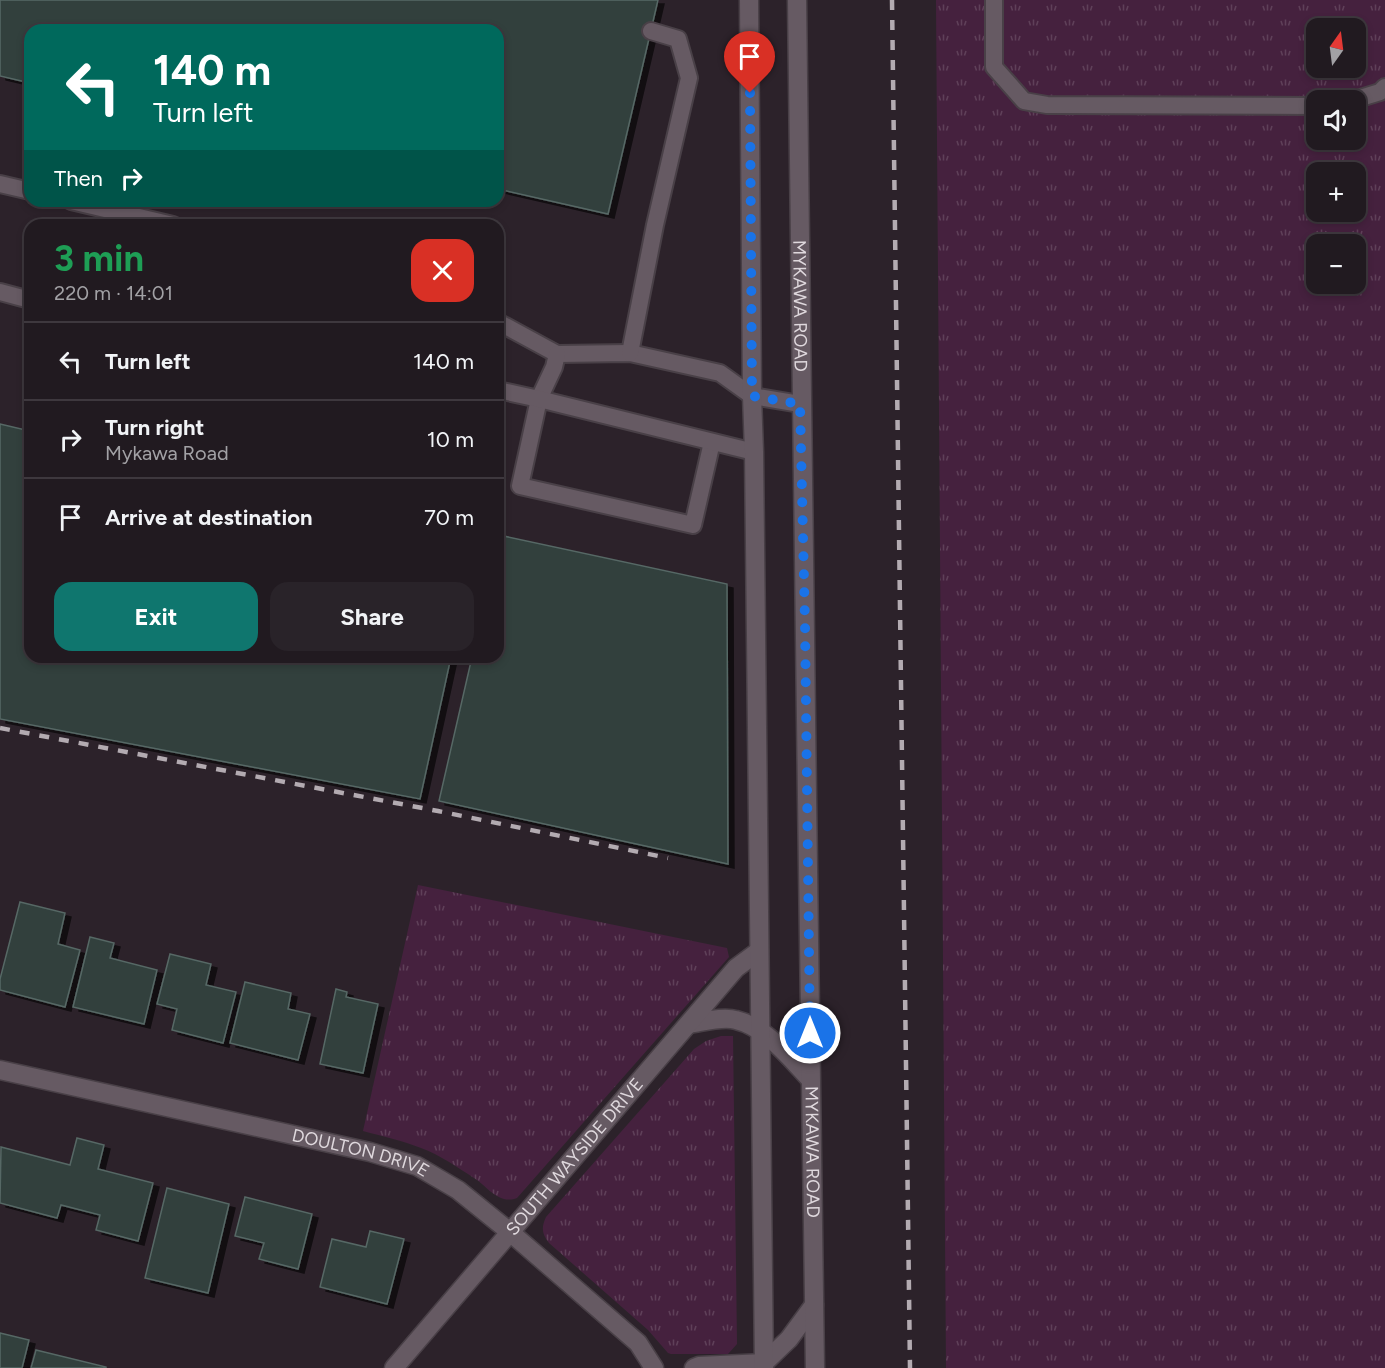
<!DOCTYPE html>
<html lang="en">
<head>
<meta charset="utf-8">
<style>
  :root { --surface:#211a20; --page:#292329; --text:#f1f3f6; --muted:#a2a1a5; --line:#3e383e; --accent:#0f766e }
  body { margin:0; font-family:Figtree,sans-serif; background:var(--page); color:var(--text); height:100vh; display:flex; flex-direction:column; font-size:22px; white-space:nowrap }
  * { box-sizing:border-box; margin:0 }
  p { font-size:20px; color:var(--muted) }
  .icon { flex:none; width:33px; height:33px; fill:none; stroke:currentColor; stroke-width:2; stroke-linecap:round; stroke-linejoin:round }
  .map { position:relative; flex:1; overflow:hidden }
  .sheet { position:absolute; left:24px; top:219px; width:480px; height:444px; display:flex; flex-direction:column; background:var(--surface); border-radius:18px; box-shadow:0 3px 9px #0003,0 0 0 2px var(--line) }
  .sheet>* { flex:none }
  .top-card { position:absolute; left:24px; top:24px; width:480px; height:183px; border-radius:18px; box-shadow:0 3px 9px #0003,0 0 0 2px var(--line); background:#00695c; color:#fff; overflow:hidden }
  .needle { width:39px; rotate:14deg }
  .fabs { position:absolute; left:1306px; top:18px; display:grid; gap:12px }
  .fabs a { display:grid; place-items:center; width:60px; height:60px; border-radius:12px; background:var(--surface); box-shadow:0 3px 9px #0003,0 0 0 2px var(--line); font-size:30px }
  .pin { position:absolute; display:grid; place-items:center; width:51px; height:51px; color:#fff; margin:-62px -26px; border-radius:50% 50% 50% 0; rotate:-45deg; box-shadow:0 0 6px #0007 }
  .pin .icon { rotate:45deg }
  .me { position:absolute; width:66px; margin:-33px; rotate:0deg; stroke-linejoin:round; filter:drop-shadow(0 0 4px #0008) }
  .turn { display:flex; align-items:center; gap:21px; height:126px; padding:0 30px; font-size:27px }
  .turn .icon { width:78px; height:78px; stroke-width:2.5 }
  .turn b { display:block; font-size:42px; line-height:51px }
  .then { display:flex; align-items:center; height:57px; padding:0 30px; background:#0003; gap:12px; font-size:22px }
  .round { display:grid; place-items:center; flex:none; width:63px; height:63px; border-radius:18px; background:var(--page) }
  .summary { display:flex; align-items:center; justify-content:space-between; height:102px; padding:0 30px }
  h1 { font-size:36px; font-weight:700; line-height:45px; color:#1e9e55 }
  .cta { display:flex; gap:12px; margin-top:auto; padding:12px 30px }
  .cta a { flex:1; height:69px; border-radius:18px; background:var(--accent); color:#fff; font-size:24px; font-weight:700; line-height:69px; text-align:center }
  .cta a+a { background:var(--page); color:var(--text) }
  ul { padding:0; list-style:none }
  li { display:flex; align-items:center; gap:18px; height:78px; padding:0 30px; border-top:2px solid var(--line) }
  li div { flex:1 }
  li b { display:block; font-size:22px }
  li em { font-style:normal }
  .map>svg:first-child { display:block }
  .grass { fill:url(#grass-tufts); fill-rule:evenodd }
  .building { fill:#30403e; stroke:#576865; stroke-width:1.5; filter:url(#shadow) }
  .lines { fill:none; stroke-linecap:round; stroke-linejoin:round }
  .service-casing { stroke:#494047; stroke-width:20 }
  .minor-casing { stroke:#494047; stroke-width:21 }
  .tertiary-casing { stroke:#494047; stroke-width:21 }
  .secondary-casing { stroke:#494047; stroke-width:21 }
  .service { stroke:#665a63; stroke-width:16 }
  .minor { stroke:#665a63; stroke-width:18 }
  .tertiary { stroke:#665a63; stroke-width:18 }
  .secondary { stroke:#665a63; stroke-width:18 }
  .rail { stroke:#b3abb1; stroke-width:4.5; stroke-dasharray:10 10; stroke-linecap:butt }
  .route { stroke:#1a73e8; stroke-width:10; stroke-dasharray:0 18 }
  .labels { text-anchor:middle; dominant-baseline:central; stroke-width:6; stroke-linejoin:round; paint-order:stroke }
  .street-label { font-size:18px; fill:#dfd8dd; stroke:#110d10 }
</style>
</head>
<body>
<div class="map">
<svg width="1385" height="1368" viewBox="0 0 1385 1368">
  <defs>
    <pattern id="grass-tufts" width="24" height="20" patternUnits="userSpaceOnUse" patternTransform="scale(1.5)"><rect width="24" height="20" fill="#45213e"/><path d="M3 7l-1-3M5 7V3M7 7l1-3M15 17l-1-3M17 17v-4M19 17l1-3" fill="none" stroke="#5f4059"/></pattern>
    <filter id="shadow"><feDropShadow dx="6" dy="4" stdDeviation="0" flood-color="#0009"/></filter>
  </defs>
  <rect width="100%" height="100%" fill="#2c222a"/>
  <g class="grass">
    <path d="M936,0H1385V1368H946ZM1317,28H1356V68H1317ZM1317,100H1356V140H1317ZM1317,172H1356V212H1317ZM1317,244H1356V284H1317Z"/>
    <path d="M418,885L727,948L729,957L517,1198C499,1205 488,1187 474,1178C457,1167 440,1155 421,1148C403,1141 382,1136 363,1131Z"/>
    <path d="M721,1036H733L737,1344L728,1354H671L668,1353L648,1330L549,1243C542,1234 541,1228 546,1217L694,1049L706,1041Z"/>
  </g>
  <g class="building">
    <polygon points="0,0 658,0 608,214 498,189 498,30 30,30 30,83 0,76"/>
    <polygon points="0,424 30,431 30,657 451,657 420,799 0,719"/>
    <polygon points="499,535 727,584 728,864 439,801 472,657 498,657"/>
    <polygon points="20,902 65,913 58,944 80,950 65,1007 0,990 0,979"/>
    <polygon points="90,937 114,943 110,958 157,970 144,1024 73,1007"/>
    <polygon points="170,954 211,964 206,985 236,992 223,1043 172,1030 177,1009 157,1004"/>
    <polygon points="245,982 291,993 288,1009 310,1014 298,1060 230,1043"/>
    <polygon points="336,989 347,992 346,997 378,1004 363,1073 320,1064"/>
    <polygon points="77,1138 104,1145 98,1169 153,1183 138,1241 96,1230 100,1215 61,1205 57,1218 0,1203 1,1147 70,1165"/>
    <polygon points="167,1188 229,1204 208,1293 145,1278"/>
    <polygon points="245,1197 312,1214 298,1269 259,1259 264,1243 235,1236"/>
    <polygon points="370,1231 404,1239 387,1304 320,1287 332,1239 366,1247"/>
    <polygon points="0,1333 29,1340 22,1368 0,1368"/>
    <polygon points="36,1350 106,1367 106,1368 31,1368"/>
  </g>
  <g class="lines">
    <defs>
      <g id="service">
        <polyline points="994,0 994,67 1024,101 1047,105 1317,106"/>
        <polyline points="1354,100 1380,92 1385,87"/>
        <polyline points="0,184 30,191"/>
        <polyline points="71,201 173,225"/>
        <polyline points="0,292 30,300"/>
        <polyline points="498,322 557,354 630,353 720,373 752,396 800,404"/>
        <polyline points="630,353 655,225 689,78 678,39 651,31"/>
        <polyline points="557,354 554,367 539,399 520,486 693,525 712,442"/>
        <polyline points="498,390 539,399 754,452"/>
      </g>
      <g id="minor">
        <path id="s1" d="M0,1070L370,1152L417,1166L458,1190L510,1232L638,1343L654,1368"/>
      </g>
      <g id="tertiary">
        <path d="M689,1024C703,1022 723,1016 736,1020C766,1027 790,1058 810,1079"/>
        <path id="s2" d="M394,1368L736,968L759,951"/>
        <polyline points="694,1368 699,1366 764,1363 789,1339 814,1305"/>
      </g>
      <g id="secondary">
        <polyline points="749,0 752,396 754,452 764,1368"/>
        <path id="s3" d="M797,0C800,456 810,912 815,1368"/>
      </g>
    </defs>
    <use href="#service" class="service-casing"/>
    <use href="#minor" class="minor-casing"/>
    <use href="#tertiary" class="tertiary-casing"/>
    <use href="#secondary" class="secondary-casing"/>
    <use href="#service" class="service"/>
    <use href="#minor" class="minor"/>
    <use href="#tertiary" class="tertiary"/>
    <use href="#secondary" class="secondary"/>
    <g class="rail">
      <polyline points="892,0 910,1368"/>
      <polyline points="0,728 438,811 668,858"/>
    </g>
  </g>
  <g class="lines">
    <polyline class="route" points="750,93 752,396 800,404 805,624 810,1033"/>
  </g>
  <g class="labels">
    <g class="street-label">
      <text stroke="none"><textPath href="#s3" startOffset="306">MYKAWA ROAD</textPath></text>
      <text stroke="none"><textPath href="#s3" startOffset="1152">MYKAWA ROAD</textPath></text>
      <text stroke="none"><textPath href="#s1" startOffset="370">DOULTON DRIVE</textPath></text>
      <text stroke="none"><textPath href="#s2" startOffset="278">SOUTH WAYSIDE DRIVE</textPath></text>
    </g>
  </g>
</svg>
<div class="fabs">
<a><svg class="needle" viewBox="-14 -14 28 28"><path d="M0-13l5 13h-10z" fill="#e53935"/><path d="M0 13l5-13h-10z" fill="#a2a1a5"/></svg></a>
<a><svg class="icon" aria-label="sound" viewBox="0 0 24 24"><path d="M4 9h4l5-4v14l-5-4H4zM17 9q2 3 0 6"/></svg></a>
<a>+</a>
<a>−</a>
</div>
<div class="pin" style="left:750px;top:93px;background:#d93025"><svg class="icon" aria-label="arrive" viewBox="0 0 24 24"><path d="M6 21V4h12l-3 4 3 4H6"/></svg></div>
<svg class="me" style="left:810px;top:1033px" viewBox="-20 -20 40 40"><circle r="17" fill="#1a73e8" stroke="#fff" stroke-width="3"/><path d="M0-11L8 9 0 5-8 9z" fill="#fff"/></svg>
<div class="top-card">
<div class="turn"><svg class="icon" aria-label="left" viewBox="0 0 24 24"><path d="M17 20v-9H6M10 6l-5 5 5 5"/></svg><div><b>140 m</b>Turn left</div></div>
<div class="then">Then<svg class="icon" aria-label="right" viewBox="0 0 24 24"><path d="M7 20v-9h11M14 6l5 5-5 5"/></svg></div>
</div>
<section class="sheet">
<div class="summary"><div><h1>3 min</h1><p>220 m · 14:01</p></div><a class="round" style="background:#d93025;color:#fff"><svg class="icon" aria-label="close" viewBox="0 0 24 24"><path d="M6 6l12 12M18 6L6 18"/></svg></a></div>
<ul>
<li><svg class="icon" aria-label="left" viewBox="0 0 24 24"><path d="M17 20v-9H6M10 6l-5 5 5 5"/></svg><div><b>Turn left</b></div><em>140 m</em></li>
<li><svg class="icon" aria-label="right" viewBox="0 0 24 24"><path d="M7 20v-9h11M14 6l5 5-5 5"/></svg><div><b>Turn right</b><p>Mykawa Road</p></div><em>10 m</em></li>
<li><svg class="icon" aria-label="arrive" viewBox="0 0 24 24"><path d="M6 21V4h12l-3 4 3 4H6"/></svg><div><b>Arrive at destination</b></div><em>70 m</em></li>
</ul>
<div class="cta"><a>Exit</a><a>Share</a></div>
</section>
</div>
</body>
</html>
